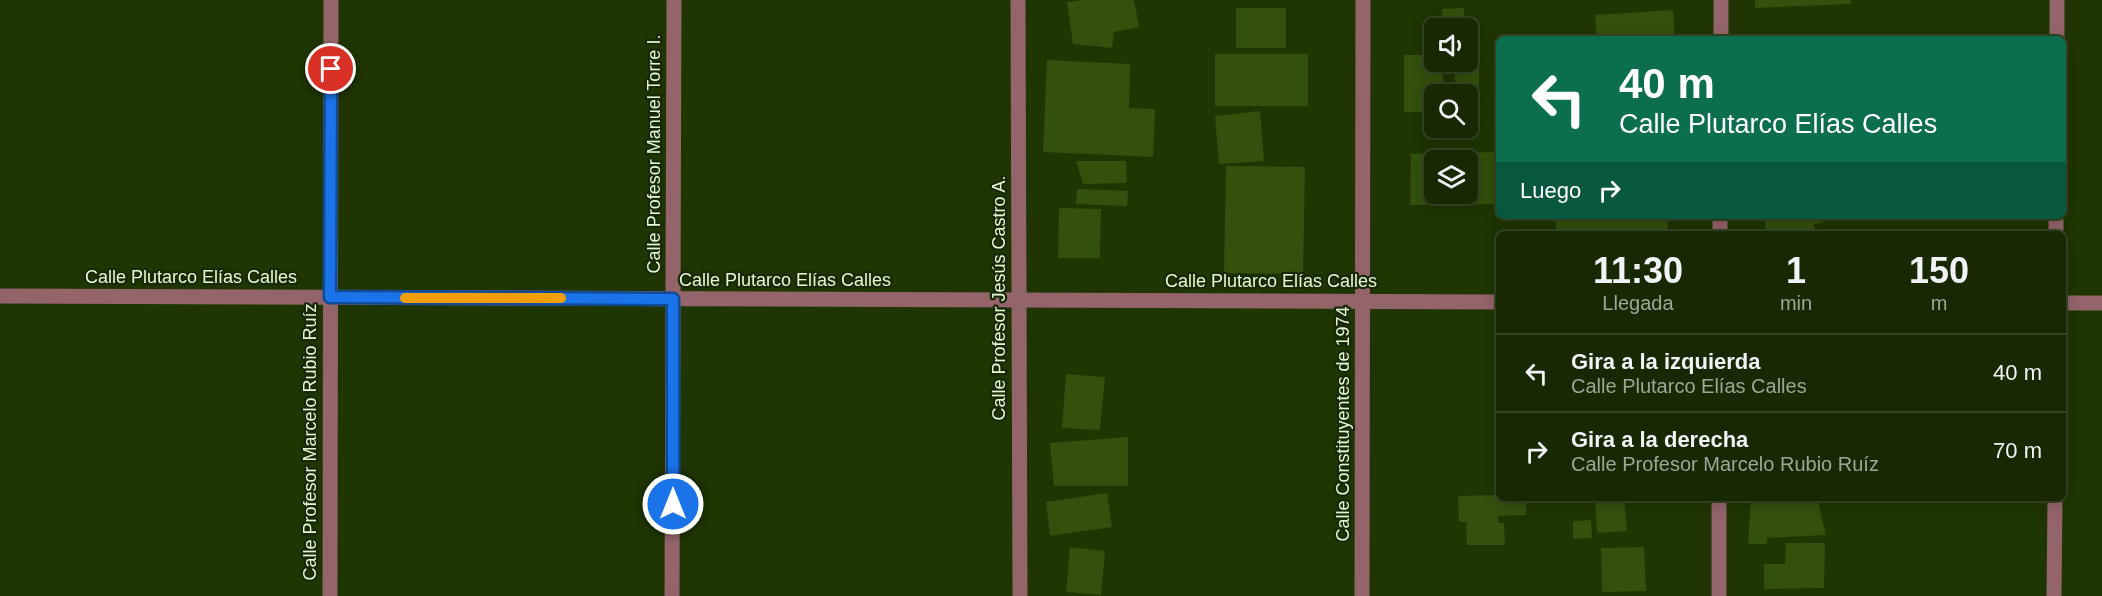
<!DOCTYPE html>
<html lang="es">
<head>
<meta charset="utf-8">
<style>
  :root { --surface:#172802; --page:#20300c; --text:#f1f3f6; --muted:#9ea699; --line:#364424 }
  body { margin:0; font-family:Arial,sans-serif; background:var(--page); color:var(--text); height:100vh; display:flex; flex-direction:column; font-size:22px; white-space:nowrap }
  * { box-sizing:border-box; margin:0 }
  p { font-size:20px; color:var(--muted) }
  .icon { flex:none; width:33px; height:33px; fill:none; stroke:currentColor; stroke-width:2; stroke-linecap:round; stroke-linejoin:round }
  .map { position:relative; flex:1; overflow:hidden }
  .panel { position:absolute; left:1496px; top:231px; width:570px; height:270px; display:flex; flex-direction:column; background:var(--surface); border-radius:9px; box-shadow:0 3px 15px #0003,0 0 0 2px var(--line) }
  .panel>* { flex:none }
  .guide { position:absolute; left:1496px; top:36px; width:570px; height:183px; border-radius:9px; box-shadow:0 3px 15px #0003,0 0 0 2px var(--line); background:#0b6e4f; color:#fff; overflow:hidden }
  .fabs { position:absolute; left:1424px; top:18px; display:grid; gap:12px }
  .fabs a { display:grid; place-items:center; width:54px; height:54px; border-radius:9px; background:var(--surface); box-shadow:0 3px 15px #0003,0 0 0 2px var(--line); font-size:30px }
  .pin { position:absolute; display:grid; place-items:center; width:51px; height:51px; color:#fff; margin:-26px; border:3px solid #fff; border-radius:50%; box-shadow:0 2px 6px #0007 }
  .me { position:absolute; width:66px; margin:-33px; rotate:0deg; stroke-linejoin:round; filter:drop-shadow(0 0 4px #0008) }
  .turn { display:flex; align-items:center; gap:21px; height:126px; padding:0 24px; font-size:27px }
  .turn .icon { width:78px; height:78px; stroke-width:2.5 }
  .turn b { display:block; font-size:42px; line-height:51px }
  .then { display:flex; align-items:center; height:57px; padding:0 24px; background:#0003; gap:12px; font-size:22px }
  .eta { display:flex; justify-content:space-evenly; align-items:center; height:102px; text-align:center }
  .eta b { font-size:36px; font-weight:700; line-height:42px }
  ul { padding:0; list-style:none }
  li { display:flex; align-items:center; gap:18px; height:78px; padding:0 24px; border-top:2px solid var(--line) }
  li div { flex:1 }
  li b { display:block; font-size:22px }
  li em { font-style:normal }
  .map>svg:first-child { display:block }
  .building { fill:#33500d; fill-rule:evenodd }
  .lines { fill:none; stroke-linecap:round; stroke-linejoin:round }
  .minor { stroke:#93646a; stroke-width:15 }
  .tertiary { stroke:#93646a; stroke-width:15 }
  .route-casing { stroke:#114b97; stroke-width:15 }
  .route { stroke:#1a73e8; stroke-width:10 }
  .slow { stroke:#f59e0b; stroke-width:10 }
  .labels { text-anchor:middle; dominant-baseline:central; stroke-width:4.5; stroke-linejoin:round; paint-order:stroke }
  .street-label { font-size:18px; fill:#e5f8d6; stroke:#192907 }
</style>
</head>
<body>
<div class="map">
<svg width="2102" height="596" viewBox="0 0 2102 596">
  <rect width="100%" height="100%" fill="#1f3502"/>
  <g class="building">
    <polygon points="1082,0 1134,0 1139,27 1114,32 1112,48 1073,44 1067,2"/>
    <polygon points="1755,0 1851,0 1851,4 1755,8"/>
    <rect x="1236" y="8" width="50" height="40"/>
    <polygon points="1464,8 1465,27 1443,28 1442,9"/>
    <polygon points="1673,10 1675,39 1597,39 1595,15"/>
    <rect x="1215" y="54" width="93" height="52"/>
    <polygon points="1404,55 1434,55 1434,62 1443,62 1443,84 1455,83 1455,62 1479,62 1479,104 1467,104 1467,94 1434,94 1434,112 1404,112"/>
    <polygon points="1047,60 1130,64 1129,108 1155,109 1153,157 1043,152"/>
    <polygon points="1260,111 1264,161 1219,164 1215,116"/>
    <path d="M1498,152V204L1410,205L1411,154ZM1434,160H1467V194H1434Z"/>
    <polygon points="1076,161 1126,161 1127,183 1083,184"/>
    <polygon points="1226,166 1305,167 1303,274 1224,273"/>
    <polygon points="1077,189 1128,191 1127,206 1076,204"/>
    <polygon points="1059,208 1101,209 1100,258 1058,258"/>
    <polygon points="1604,216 1667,216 1668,234 1556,234 1555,217"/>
    <polygon points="1823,219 1823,223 1814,224 1814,234 1765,234 1765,221"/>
    <polygon points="1066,374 1105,377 1100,430 1062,428"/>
    <polygon points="1128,437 1128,486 1054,486 1050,443"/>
    <polygon points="1107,493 1112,527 1050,536 1046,502"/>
    <polygon points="1498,495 1498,498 1526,498 1526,515 1498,516 1498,523 1504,523 1505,545 1467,545 1466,522 1459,522 1458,496"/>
    <polygon points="1595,498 1624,498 1627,531 1597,533"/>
    <polygon points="1751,498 1817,498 1826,535 1767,538 1767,544 1748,544"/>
    <polygon points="1591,520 1592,538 1573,539 1573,521"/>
    <polygon points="1786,543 1825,543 1824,588 1764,589 1764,564 1785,564"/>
    <polygon points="1070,547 1105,551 1101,595 1066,592"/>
    <polygon points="1644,547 1646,591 1602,592 1601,548"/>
  </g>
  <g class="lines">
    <g class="minor">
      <polyline points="1018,0 1020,596"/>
      <polyline points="1721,39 1721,0"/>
      <polyline points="2057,39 2057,0"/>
      <polyline points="1720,234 1720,216"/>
      <polyline points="2056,234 2056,216"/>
      <polyline points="0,296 1498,302"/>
      <polyline points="2062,303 2102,303"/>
      <polyline points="330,596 331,0"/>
      <polyline points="1362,596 1363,0"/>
      <polyline points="1719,596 1719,498"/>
      <polyline points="2054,596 2055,498"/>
    </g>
    <polyline class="tertiary" points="672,596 674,0"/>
  </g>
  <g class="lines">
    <defs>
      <polyline id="route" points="331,69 330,297 673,299 673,504"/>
    </defs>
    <use href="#route" class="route-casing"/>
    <use href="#route" class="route"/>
    <polyline class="slow" points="405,298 561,298"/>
  </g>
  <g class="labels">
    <g class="street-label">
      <text transform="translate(654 154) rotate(-90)">Calle Profesor Manuel Torre I.</text>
      <text x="191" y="277">Calle Plutarco Elías Calles</text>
      <text x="785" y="280">Calle Plutarco Elías Calles</text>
      <text x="1271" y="281">Calle Plutarco Elías Calles</text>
      <text transform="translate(999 298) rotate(-90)">Calle Profesor Jesús Castro A.</text>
      <text transform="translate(1343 424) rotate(-90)">Calle Constituyentes de 1974</text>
      <text transform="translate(310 442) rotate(-90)">Calle Profesor Marcelo Rubio Ruíz</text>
    </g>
  </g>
</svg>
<div class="fabs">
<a><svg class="icon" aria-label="sound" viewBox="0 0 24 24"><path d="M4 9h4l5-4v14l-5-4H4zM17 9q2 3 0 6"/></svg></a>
<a><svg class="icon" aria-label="search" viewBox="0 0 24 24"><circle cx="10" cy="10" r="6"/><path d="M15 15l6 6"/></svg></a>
<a><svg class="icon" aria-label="layers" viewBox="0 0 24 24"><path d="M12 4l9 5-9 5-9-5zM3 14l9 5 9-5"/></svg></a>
</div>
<div class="pin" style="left:331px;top:69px;background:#d93025"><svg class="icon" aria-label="arrive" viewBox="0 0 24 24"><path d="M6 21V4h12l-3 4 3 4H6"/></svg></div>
<svg class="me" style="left:673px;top:504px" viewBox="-20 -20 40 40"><circle r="17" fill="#1a73e8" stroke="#fff" stroke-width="3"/><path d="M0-11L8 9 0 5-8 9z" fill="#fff"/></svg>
<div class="guide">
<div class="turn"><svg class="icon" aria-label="left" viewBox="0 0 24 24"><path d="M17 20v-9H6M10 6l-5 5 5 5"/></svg><div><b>40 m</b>Calle Plutarco Elías Calles</div></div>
<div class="then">Luego<svg class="icon" aria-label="right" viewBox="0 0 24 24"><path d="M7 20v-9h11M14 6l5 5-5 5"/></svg></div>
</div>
<section class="panel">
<div class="eta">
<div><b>11:30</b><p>Llegada</p></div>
<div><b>1</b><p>min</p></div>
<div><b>150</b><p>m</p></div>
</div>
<ul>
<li><svg class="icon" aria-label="left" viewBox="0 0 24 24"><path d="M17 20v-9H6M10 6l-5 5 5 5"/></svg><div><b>Gira a la izquierda</b><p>Calle Plutarco Elías Calles</p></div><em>40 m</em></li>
<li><svg class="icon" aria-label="right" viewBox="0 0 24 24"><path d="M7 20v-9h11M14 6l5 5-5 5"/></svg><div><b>Gira a la derecha</b><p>Calle Profesor Marcelo Rubio Ruíz</p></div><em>70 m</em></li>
</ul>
</section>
</div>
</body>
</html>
